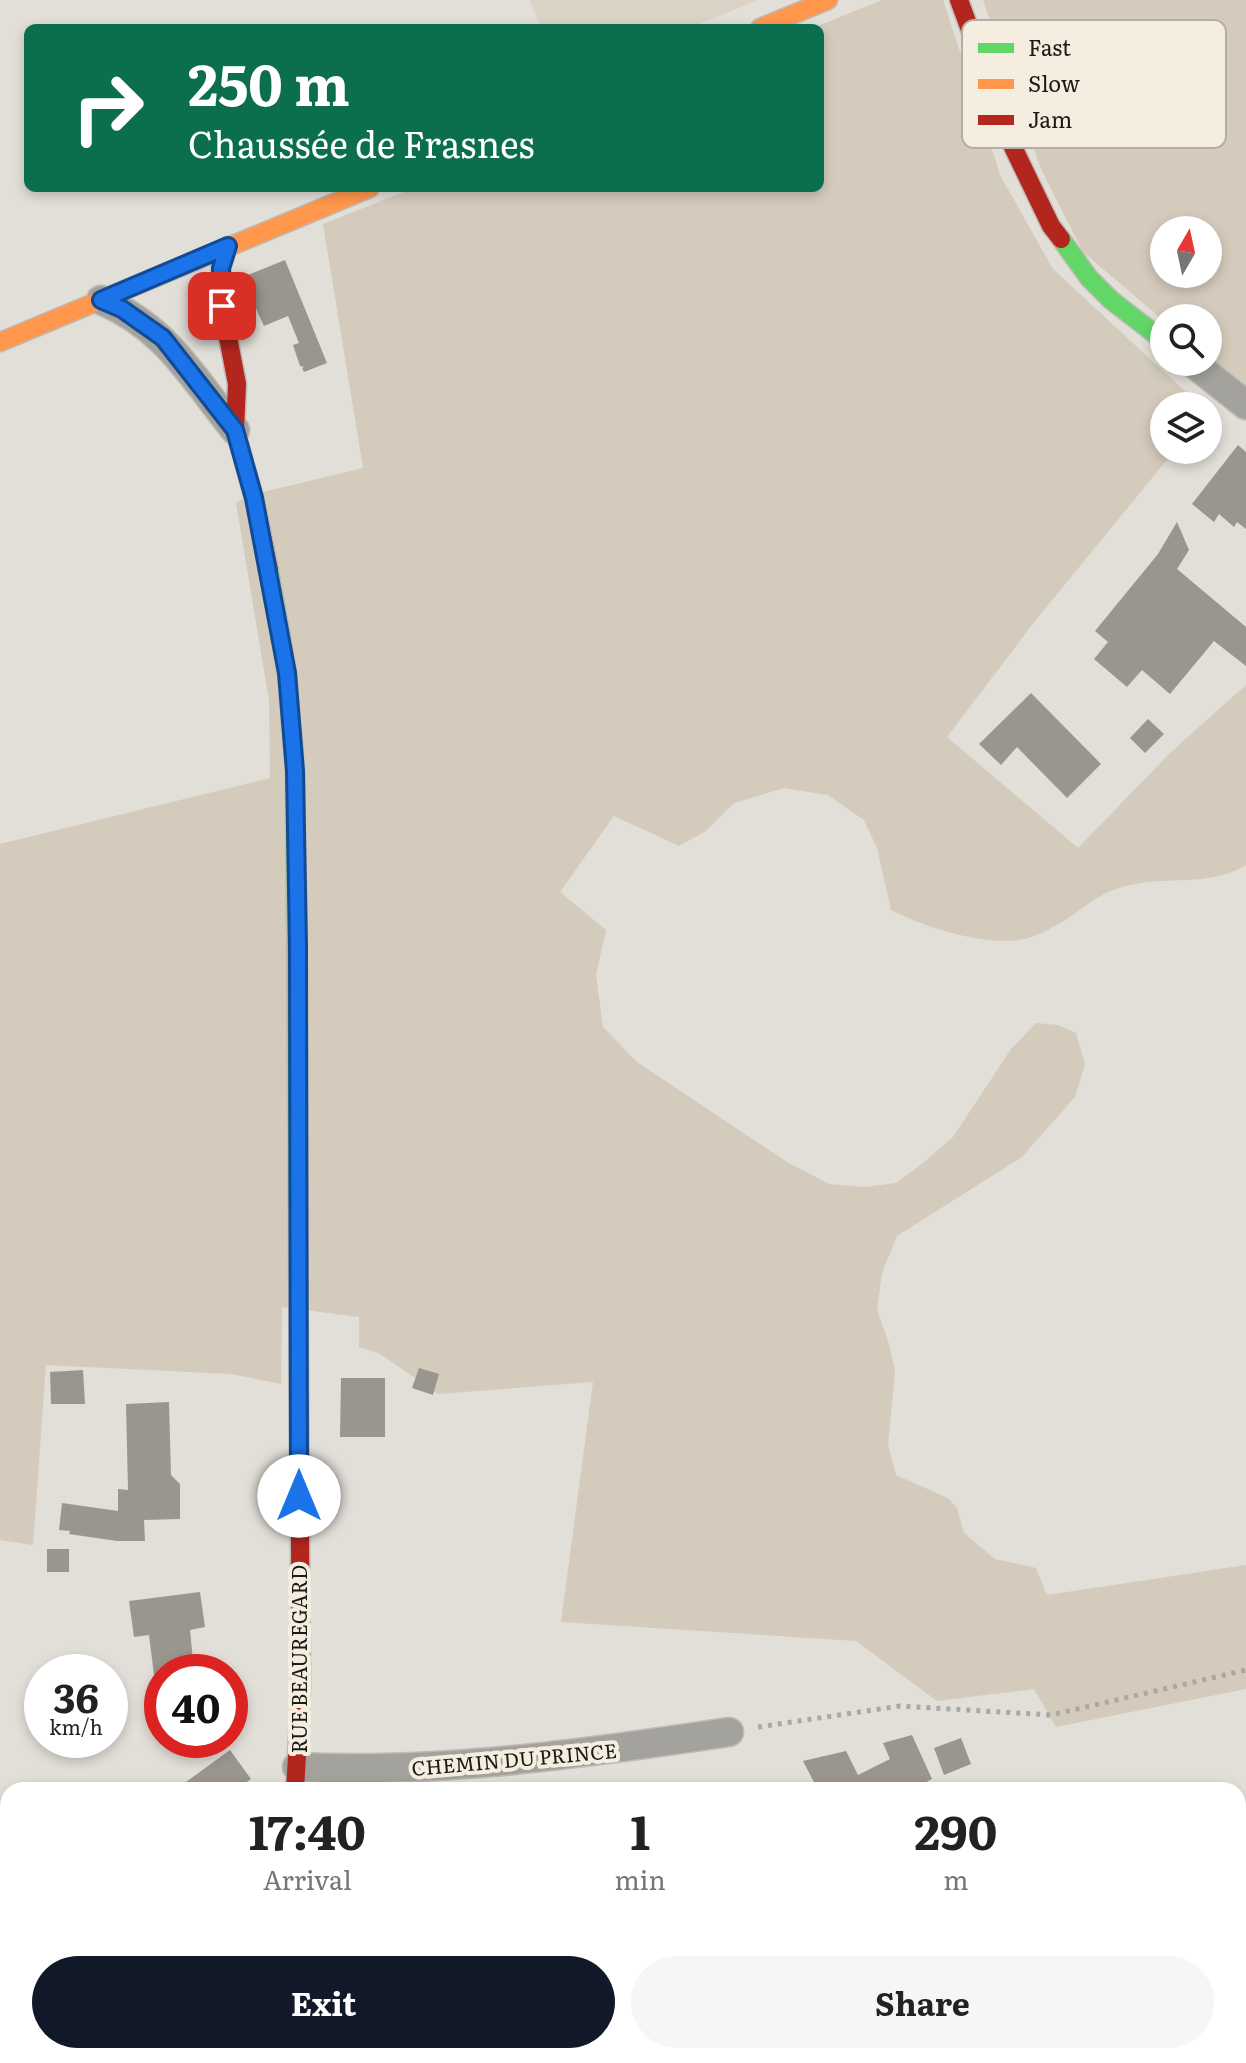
<!DOCTYPE html>
<html lang="en">
<head>
<meta charset="utf-8">
<style>
  :root { --surface:#fff; --page:#f6f6f6; --text:#222; --muted:#767676; --accent:#111827 }
  body { margin:0; font-family:Literata,serif; background:var(--page); color:var(--text); height:100vh; display:flex; flex-direction:column; font-size:30px; white-space:nowrap }
  * { box-sizing:border-box; margin:0 }
  p { font-size:26px; color:var(--muted) }
  .icon { flex:none; width:44px; height:44px; fill:none; stroke:currentColor; stroke-width:2; stroke-linecap:round; stroke-linejoin:round }
  .map { position:relative; flex:1; overflow:hidden }
  .details { position:absolute; left:0px; top:1782px; width:1246px; height:282px; display:flex; flex-direction:column; background:var(--surface); border-radius:24px 24px 0 0; box-shadow:0 4px 12px #0003 }
  .details>* { flex:none }
  .guide { position:absolute; left:24px; top:24px; width:800px; height:168px; border-radius:12px; box-shadow:0 4px 12px #0003; background:#0b6e4f; color:#fff; overflow:hidden }
  .needle { width:52px; rotate:9deg }
  .fabs { position:absolute; left:1150px; top:216px; display:grid; gap:16px }
  .fabs a { display:grid; place-items:center; width:72px; height:72px; border-radius:50%; background:var(--surface); box-shadow:0 4px 12px #0003; font-size:40px }
  .speed { position:absolute; left:24px; top:1654px; display:flex; gap:16px; font-size:40px; font-weight:700; text-align:center }
  .speed>* { display:grid; place-content:center; width:104px; height:104px; border-radius:50%; background:var(--surface); box-shadow:0 4px 12px #0003; line-height:1 }
  .speed small { font-size:20px; font-weight:400 }
  .speed .limit { border:12px solid #d22; background:#fff; color:#111 }
  .pin { position:absolute; display:grid; place-items:center; width:68px; height:68px; color:#fff; margin:-34px; border-radius:16px; box-shadow:0 4px 12px #0006 }
  .me { position:absolute; width:88px; margin:-44px; rotate:0deg; stroke-linejoin:round; filter:drop-shadow(0 0 6px #0008) }
  .turn { display:flex; align-items:center; gap:28px; height:168px; padding:0 32px; font-size:36px }
  .turn .icon { width:104px; height:104px; stroke-width:2.5 }
  .turn b { display:block; font-size:56px; line-height:68px }
  .eta { display:flex; justify-content:space-evenly; align-items:center; height:136px; text-align:center }
  .eta b { font-size:48px; font-weight:700; line-height:56px }
  .action { display:flex; gap:16px; margin-top:auto; padding:16px 32px }
  .action a { flex:1; height:92px; border-radius:48px; background:var(--accent); color:#fff; font-size:32px; font-weight:700; line-height:92px; text-align:center }
  .action a+a { background:var(--page); color:var(--text) }
  .map>svg:first-child { display:block }
  .built { fill:#dbd3c6 }
  .green { fill:#d4cbbc; fill-rule:evenodd }
  .building { fill:#9a968e }
  .lines { fill:none; stroke-linecap:round; stroke-linejoin:round }
  .street-casing { stroke:#bebbb6; stroke-width:31 }
  .fast-casing { stroke:#bebbb6; stroke-width:21 }
  .slow-casing { stroke:#bebbb6; stroke-width:21 }
  .jam-casing { stroke:#bebbb6; stroke-width:21 }
  .path { stroke:#aba7a2; stroke-width:5; stroke-dasharray:4 6; stroke-linecap:butt }
  .street { stroke:#a4a29c; stroke-width:28 }
  .fast { stroke:#63d668; stroke-width:18 }
  .slow { stroke:#ff974d; stroke-width:18 }
  .jam { stroke:#b3261e; stroke-width:18 }
  .route-casing { stroke:#114b97; stroke-width:20 }
  .route { stroke:#1a73e8; stroke-width:14 }
  .labels { text-anchor:middle; dominant-baseline:central; stroke-width:8; stroke-linejoin:round; paint-order:stroke }
  .street-label { font-size:20px; fill:#1c1a15; stroke:#f4ede0 }
  .key { fill:#f4ede0; stroke:#b3aea3; stroke-width:2 }
  .key-label { font-size:22px; fill:#1c1a15 }
</style>
</head>
<body>
<div class="map">
<svg width="1246" height="2063" viewBox="0 0 1246 2063">
  <rect width="100%" height="100%" fill="#e2ded8"/>
  <polygon class="built" points="530,0 758,0 690,28 541,28"/>
  <g class="green">
    <path d="M882,0H943L1001,177L1053,269L1201,406H1164V450H1175L1035,621L947,737L1078,848L1171,752L1246,685V865C1208,888 1166,875 1126,886C1096,894 1086,907 1062,922C1053,927 1043,933 1034,936C996,951 926,928 891,910L877,848L864,820L828,795L784,788L734,803L706,831L679,846L614,816L560,892L606,930L596,975L603,1027L637,1062L787,1162L829,1184L864,1187L896,1183L923,1163L953,1137L1011,1049L1036,1023L1058,1025L1076,1033L1085,1064L1075,1097L1022,1157L897,1236L882,1273L877,1310L889,1344L895,1372L888,1444L896,1475L948,1498L957,1508L964,1533L995,1559L1036,1568L1047,1595L1246,1565V1689L1056,1727L1034,1689L937,1701L856,1641L561,1622L593,1382L438,1394L392,1362L378,1353L359,1347V1317L282,1307L281,1384L231,1374L46,1365L33,1545L0,1540V844L270,778L269,701L236,502L251,495L363,468L323,224L414,188H820V28H813Z"/>
    <path d="M983,0H1246V390L1208,359V318H1164V321L1083,252L1041,169ZM1164,230H1208V274H1164Z"/>
    <polygon points="244,2056 852,2056 851,2063 241,2063"/>
  </g>
  <g class="building">
    <polygon points="285,260 327,363 304,372 302,368 304,367 300,366 293,345 299,343 288,316 264,326 245,284 248,275"/>
    <polygon points="1238,445 1246,452 1246,529 1237,522 1234,527 1219,514 1214,522 1192,504"/>
    <polygon points="1177,522 1189,550 1177,569 1246,627 1246,666 1214,641 1170,694 1142,670 1127,687 1094,659 1108,642 1095,631 1158,554"/>
    <polygon points="1031,693 1101,764 1067,798 1017,747 1001,765 979,744"/>
    <polygon points="1148,719 1164,734 1145,753 1130,738"/>
    <polygon points="419,1368 439,1374 433,1395 412,1388"/>
    <polygon points="83,1370 85,1404 51,1404 50,1372"/>
    <polygon points="341,1378 385,1378 385,1437 340,1437"/>
    <polygon points="169,1402 171,1475 180,1484 180,1519 144,1520 145,1541 117,1541 69,1534 70,1531 59,1530 62,1503 118,1511 118,1489 128,1490 126,1404"/>
    <rect x="47" y="1549" width="22" height="23"/>
    <polygon points="200,1592 205,1627 190,1630 194,1671 154,1675 149,1635 134,1637 129,1601"/>
    <polygon points="912,1735 932,1779 912,1790 818,1790 803,1761 846,1751 858,1775 890,1759 883,1743"/>
    <polygon points="961,1738 971,1764 944,1775 934,1748"/>
    <polygon points="230,1750 251,1779 235,1790 175,1790"/>
    <polygon points="276,2056 432,2056 437,2063 275,2063"/>
    <polygon points="985,2056 1029,2056 1012,2063 988,2063"/>
    <polygon points="1200,2056 1228,2056 1231,2063 1200,2063 1198,2057"/>
  </g>
  <g class="lines">
    <defs>
      <g id="street">
        <path d="M101,300C168,329 191,376 235,430"/>
        <polyline points="1192,362 1246,405"/>
        <path d="M297,1767C440,1774 588,1753 729,1732"/>
        <polyline points="0,1906 8,1924"/>
        <polyline points="117,2056 128,2063"/>
        <polyline points="212,2063 215,2056"/>
      </g>
      <g id="fast">
        <polyline points="1061,239 1089,278 1111,300 1164,341"/>
        <polyline points="269,570 287,673 295,771 299,1393"/>
      </g>
      <g id="slow">
        <polyline points="760,28 828,0"/>
        <polyline points="0,342 370,188"/>
      </g>
      <g id="jam">
        <polyline points="959,0 1013,147 1051,226 1061,239"/>
        <polyline points="228,246 221,268 221,284 222,306 237,384 235,430 254,498 269,570"/>
        <polyline points="295,1790 301,1688 299,1393"/>
      </g>
    </defs>
    <use href="#street" class="street-casing"/>
    <use href="#fast" class="fast-casing"/>
    <use href="#slow" class="slow-casing"/>
    <use href="#jam" class="jam-casing"/>
    <polyline class="path" points="758,1727 900,1706 1051,1715 1246,1670"/>
    <use href="#street" class="street"/>
    <use href="#fast" class="fast"/>
    <use href="#slow" class="slow"/>
    <use href="#jam" class="jam"/>
  </g>
  <g class="lines">
    <defs>
      <polyline id="route" points="222,306 221,268 228,246 101,300 122,309 163,338 235,430 254,498 287,673 295,771 298,946 299,1496"/>
    </defs>
    <use href="#route" class="route-casing"/>
    <use href="#route" class="route"/>
  </g>
  <g class="labels">
    <g class="street-label">
      <text transform="translate(298 1659) rotate(-90)">RUE BEAUREGARD</text>
      <text transform="translate(514 1758) rotate(-5)">CHEMIN DU PRINCE</text>
    </g>
  </g>
  <rect x="962" y="20" width="264" height="128" rx="12" class="key"/>
  <rect x="978" y="43" width="36" height="10" fill="#63d668"/>
  <rect x="978" y="79" width="36" height="10" fill="#ff974d"/>
  <rect x="978" y="115" width="36" height="10" fill="#b3261e"/>
  <g class="key-label">
    <text x="1028" y="56">Fast</text>
    <text x="1028" y="92">Slow</text>
    <text x="1028" y="128">Jam</text>
  </g>
</svg>
<div class="fabs">
<a><svg class="needle" viewBox="-14 -14 28 28"><path d="M0-13l5 13h-10z" fill="#e53935"/><path d="M0 13l5-13h-10z" fill="#767676"/></svg></a>
<a><svg class="icon" aria-label="search" viewBox="0 0 24 24"><circle cx="10" cy="10" r="6"/><path d="M15 15l6 6"/></svg></a>
<a><svg class="icon" aria-label="layers" viewBox="0 0 24 24"><path d="M12 4l9 5-9 5-9-5zM3 14l9 5 9-5"/></svg></a>
</div>
<div class="speed"><div>36<small>km/h</small></div><div class="limit">40</div></div>
<div class="pin" style="left:222px;top:306px;background:#d93025"><svg class="icon" aria-label="arrive" viewBox="0 0 24 24"><path d="M6 21V4h12l-3 4 3 4H6"/></svg></div>
<svg class="me" style="left:299px;top:1496px" viewBox="-20 -20 40 40"><circle r="19" fill="#fff"/><path d="M0-13L10 11 0 6-10 11z" fill="#1a73e8"/></svg>
<div class="guide">
<div class="turn"><svg class="icon" aria-label="right" viewBox="0 0 24 24"><path d="M7 20v-9h11M14 6l5 5-5 5"/></svg><div><b>250 m</b>Chaussée de Frasnes</div></div>
</div>
<section class="details">
<div class="eta">
<div><b>17:40</b><p>Arrival</p></div>
<div><b>1</b><p>min</p></div>
<div><b>290</b><p>m</p></div>
</div>
<div class="action"><a>Exit</a><a>Share</a></div>
</section>
</div>
</body>
</html>
